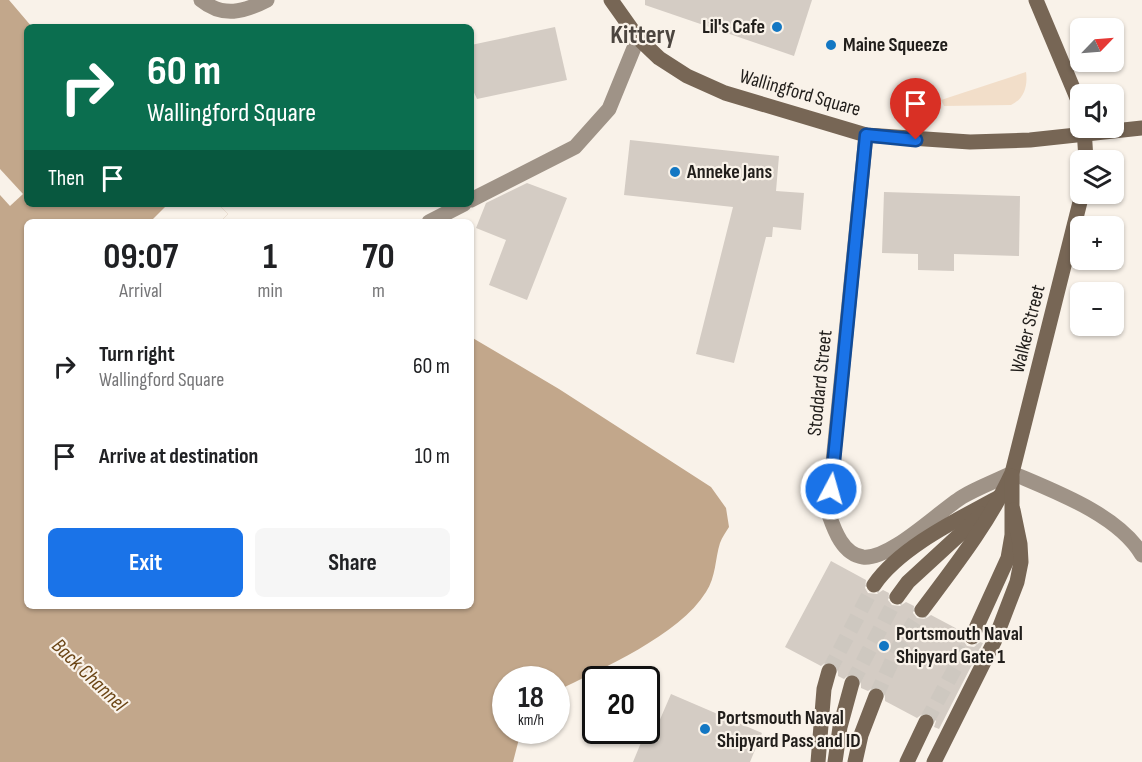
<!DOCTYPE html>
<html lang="en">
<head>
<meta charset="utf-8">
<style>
  :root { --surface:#fff; --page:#f6f6f6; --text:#202124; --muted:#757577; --accent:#1a73e8 }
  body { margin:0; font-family:"Sofia Sans Condensed",sans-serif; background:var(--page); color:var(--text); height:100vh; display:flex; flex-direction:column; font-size:22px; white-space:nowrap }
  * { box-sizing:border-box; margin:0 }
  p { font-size:20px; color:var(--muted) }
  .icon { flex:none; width:33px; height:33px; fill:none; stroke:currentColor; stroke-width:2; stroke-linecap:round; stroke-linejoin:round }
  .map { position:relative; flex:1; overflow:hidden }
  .side { position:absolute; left:24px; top:219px; width:450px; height:390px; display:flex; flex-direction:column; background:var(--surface); border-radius:9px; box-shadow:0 2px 4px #0004 }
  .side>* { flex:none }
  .guide { position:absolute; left:24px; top:24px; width:450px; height:183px; border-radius:9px; box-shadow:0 2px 4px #0004; background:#0b6e4f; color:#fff; overflow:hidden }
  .needle { width:39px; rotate:65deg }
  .tools { position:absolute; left:1070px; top:18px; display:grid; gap:12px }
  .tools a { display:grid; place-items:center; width:54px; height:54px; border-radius:9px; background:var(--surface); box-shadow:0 2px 4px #0004; font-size:30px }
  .speed { position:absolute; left:492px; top:666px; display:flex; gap:12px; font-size:30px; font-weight:700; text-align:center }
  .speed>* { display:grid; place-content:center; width:78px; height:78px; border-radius:50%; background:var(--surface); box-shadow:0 2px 4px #0004; line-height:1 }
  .speed small { font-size:15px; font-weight:400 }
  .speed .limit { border:3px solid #111; border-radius:9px; background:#fff; color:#111 }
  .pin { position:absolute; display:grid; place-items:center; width:51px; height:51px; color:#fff; margin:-62px -26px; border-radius:50% 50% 50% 0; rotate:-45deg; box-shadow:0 0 6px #0007 }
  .pin .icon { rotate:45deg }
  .me { position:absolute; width:66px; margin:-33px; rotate:6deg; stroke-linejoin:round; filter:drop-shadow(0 0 4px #0008) }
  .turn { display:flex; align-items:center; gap:21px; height:126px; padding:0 24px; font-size:27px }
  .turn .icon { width:78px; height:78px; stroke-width:2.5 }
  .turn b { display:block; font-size:42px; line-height:51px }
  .then { display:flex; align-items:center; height:57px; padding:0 24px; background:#0003; gap:12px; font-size:22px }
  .eta { display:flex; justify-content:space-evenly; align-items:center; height:102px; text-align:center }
  .eta b { font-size:36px; font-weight:700; line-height:42px }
  .cta { display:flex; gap:12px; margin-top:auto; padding:12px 24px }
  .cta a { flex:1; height:69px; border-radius:9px; background:var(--accent); color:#fff; font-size:24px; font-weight:700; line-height:69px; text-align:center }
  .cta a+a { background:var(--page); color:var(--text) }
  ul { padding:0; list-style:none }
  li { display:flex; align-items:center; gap:18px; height:90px; padding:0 24px }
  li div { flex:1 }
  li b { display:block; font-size:22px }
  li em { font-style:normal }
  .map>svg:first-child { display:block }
  .green { fill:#f2dec9 }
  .water { fill:#c2a78b }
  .pier { fill:#f9f2e9 }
  .building { fill:#d4ccc4 }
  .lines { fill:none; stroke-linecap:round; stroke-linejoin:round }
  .secondary-tunnel { stroke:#cec8c0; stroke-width:15; stroke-dasharray:15 8; stroke-linecap:butt }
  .lane { stroke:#9f9387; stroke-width:15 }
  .street { stroke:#9f9387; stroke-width:15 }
  .secondary { stroke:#765; stroke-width:15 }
  .route-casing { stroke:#114b97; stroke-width:15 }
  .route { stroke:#1a73e8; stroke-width:10 }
  .poi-dot { fill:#1377c3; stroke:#f9f2e9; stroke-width:2 }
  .labels { text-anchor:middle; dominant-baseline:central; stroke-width:4.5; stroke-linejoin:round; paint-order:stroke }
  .poi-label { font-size:20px; font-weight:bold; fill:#211e1b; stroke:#f9f2e9; text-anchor:start }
  .street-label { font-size:20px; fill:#211e1b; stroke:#f9f2e9 }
  .water-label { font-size:21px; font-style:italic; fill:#6b4515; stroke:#f9f2e9 }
  .district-label { font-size:26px; font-weight:bold; fill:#4c453f; stroke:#f9f2e9 }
</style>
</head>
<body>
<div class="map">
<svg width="1142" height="762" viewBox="0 0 1142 762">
  <rect width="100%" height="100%" fill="#f9f2e9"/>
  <path class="green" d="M1026,72C1028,86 1024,99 1011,105L944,106L941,100Z"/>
  <path class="water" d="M0,0H9L32,27H27V204H218L228,214L220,222H27V606H471V337L559,389L711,487L726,508L729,527C726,532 722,537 720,543C715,559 716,577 706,592C679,636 602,668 557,691L556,680H506V730L521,731L513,762H0Z"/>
  <g class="pier">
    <polygon points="0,169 23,194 10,206 0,195"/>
    <polygon points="168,204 218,204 228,214 220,222 150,222"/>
  </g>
  <g class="building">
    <polygon points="645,0 812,0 794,56 645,5"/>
    <polygon points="555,27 567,80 477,99 471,86 471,45"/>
    <polygon points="630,140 779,156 776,191 804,193 801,230 773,227 772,237 766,237 734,363 696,354 733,207 624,195"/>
    <polygon points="527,183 567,198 527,300 489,285 506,240 476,228 486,203"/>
    <polygon points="884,192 1020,196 1019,256 954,254 954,271 918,270 918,254 882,253"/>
    <polygon points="831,561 866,580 865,588 868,593 877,594 883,590 889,593 888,600 892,605 900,606 906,602 914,606 913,613 917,618 925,619 931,615 963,632 962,639 967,646 974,647 980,642 983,643 939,729 934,727 936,721 931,714 925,712 917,718 885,701 885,694 880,687 874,687 868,691 861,688 861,680 855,674 849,674 844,679 838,676 838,668 832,662 826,662 821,666 785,647"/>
    <polygon points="671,694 762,733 750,762 633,762 647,728 655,731"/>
  </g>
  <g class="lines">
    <g class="secondary-tunnel">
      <polyline points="829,671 874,585"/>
      <polyline points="852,683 897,597"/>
      <polyline points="876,696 898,648 922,610"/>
      <polyline points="926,722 972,637"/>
    </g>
    <path class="lane" d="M866,135L828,512C834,529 842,554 863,557C890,560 938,512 962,497C977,488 996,481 1012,473C1054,491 1119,515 1142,555"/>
    <g class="street">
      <path d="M201,0C223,18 244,12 267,0"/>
      <polyline points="471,200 575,147 609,109 638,38"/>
      <polyline points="429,222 464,204"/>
    </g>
    <g class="secondary">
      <polyline points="611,0 638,38 659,58 687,76 725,93 866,135 970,142 1030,140 1142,128"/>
      <polyline points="1036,0 1080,105"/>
      <polyline points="1084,128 1086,160"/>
      <path d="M874,585C900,547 959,519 999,497"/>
      <polyline points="897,597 908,582 982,514"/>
      <path d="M922,610C955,566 989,523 1012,473L1082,194"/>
      <polyline points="972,637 1008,558 1012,535 1012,476"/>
      <polyline points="818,762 824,689 829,671"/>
      <polyline points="835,762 840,727 852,683"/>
      <polyline points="855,762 861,735 876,696"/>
      <polyline points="907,762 926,722"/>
      <polyline points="934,762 994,642 1017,582 1021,562 1020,544 1013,510"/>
    </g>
  </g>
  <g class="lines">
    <defs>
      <polyline id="route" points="831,489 866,135 916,140"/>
    </defs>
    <use href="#route" class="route-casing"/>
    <use href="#route" class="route"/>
  </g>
  <g class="poi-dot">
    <circle cx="777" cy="27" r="6"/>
    <circle cx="831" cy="45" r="6"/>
    <circle cx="675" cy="172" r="6"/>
    <circle cx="884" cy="646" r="6"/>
    <circle cx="705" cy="729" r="6"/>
  </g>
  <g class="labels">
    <g class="poi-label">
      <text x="765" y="27" text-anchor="end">Lil's Cafe</text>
      <text x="843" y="45">Maine Squeeze</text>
      <text x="687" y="172">Anneke Jans</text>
      <text x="896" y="634">Portsmouth Naval<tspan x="896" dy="23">Shipyard Gate 1</tspan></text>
      <text x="717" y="718">Portsmouth Naval<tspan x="717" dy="23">Shipyard Pass and ID</tspan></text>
    </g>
    <g class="street-label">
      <text transform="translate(800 93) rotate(16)">Wallingford Square</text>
      <text transform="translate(1028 329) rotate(-76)">Walker Street</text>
      <text transform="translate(820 383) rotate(-84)">Stoddard Street</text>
    </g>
    <g class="water-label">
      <text transform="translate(89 675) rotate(44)">Back Channel</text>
    </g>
    <g class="district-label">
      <text x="643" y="35">Kittery</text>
    </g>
  </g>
</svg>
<div class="tools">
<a><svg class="needle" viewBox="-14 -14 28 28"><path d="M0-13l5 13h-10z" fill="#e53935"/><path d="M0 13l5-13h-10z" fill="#757577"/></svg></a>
<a><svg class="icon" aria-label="sound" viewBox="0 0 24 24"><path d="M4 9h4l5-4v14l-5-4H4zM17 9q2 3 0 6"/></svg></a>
<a><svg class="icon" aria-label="layers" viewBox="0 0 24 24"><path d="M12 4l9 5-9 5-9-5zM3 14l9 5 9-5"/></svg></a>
<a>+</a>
<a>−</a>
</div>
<div class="speed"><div>18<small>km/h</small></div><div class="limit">20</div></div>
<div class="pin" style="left:916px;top:140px;background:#d93025"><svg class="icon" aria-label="arrive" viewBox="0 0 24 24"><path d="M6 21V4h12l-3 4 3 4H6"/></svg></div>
<svg class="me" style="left:831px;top:489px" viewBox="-20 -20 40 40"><circle r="17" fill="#1a73e8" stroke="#fff" stroke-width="3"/><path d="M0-11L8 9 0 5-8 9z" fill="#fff"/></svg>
<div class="guide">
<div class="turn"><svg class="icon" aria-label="right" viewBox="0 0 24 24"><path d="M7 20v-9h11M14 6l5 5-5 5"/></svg><div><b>60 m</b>Wallingford Square</div></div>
<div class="then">Then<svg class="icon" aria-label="arrive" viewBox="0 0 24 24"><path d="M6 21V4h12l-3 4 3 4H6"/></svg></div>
</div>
<section class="side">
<div class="eta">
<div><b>09:07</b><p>Arrival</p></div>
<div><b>1</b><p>min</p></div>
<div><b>70</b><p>m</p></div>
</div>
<ul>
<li><svg class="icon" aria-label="right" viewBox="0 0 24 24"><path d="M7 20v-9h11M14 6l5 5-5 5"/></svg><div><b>Turn right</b><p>Wallingford Square</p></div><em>60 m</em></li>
<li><svg class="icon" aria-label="arrive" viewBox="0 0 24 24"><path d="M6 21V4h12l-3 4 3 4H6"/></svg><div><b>Arrive at destination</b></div><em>10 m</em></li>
</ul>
<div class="cta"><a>Exit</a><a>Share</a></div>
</section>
</div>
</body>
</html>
